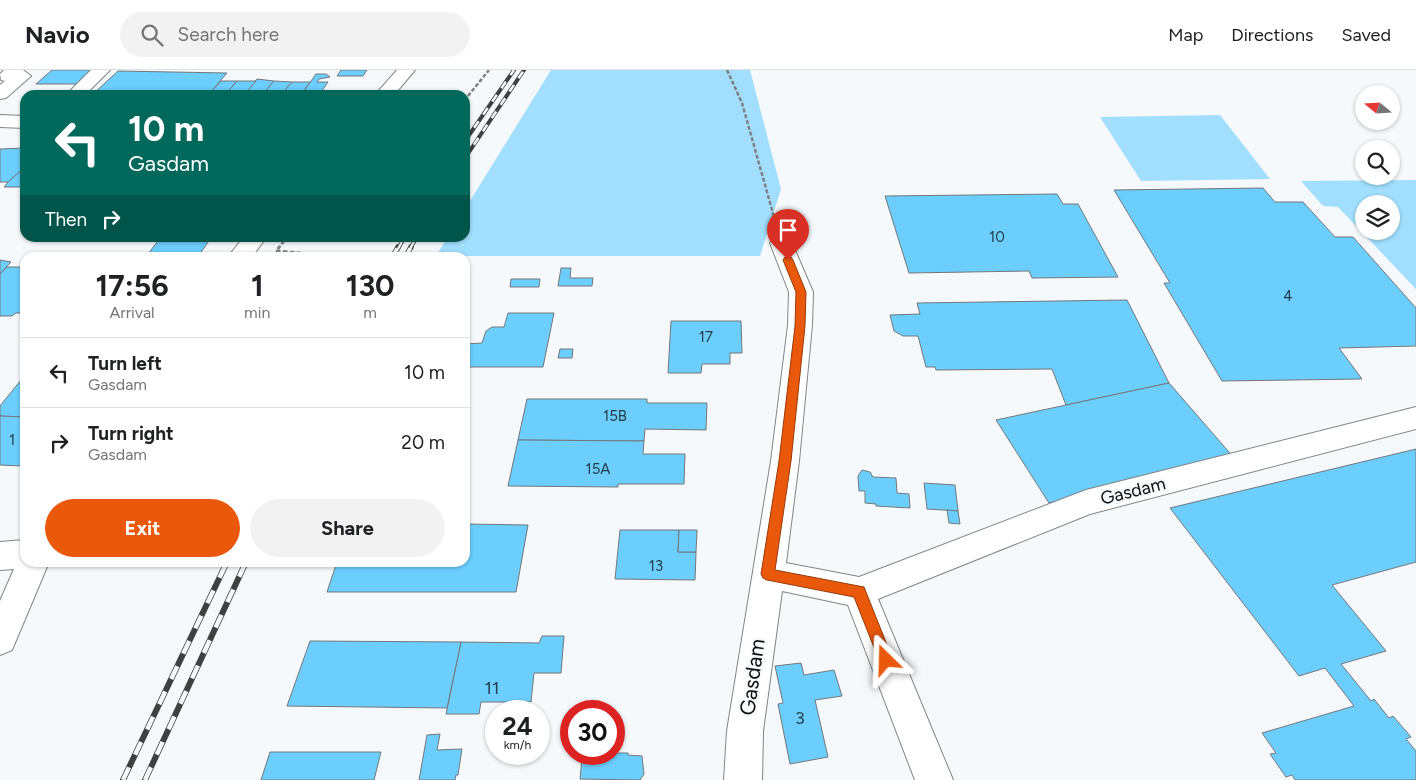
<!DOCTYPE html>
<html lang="en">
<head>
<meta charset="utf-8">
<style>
  :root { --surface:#fff; --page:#f2f2f2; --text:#202124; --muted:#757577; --line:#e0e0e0; --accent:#ea580c }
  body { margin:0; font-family:Figtree,sans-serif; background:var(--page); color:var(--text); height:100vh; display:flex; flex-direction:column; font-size:19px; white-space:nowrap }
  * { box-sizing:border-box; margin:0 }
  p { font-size:16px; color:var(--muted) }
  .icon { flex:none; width:28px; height:28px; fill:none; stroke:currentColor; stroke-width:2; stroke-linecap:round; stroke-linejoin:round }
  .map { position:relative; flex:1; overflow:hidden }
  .sheet { position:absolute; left:20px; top:182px; width:450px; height:315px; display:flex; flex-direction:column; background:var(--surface); border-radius:15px; box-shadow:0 1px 4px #0004 }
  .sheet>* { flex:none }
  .banner { position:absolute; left:20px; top:20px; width:450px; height:152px; border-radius:15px; box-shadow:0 1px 4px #0004; background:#00695c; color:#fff; overflow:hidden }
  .needle { width:32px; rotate:288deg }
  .fabs { position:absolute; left:1355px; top:15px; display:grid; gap:10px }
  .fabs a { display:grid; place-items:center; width:45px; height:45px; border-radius:50%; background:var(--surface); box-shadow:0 1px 4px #0004; font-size:25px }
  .speed { position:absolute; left:485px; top:630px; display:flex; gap:10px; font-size:25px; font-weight:700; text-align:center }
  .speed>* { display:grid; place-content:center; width:65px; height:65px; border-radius:50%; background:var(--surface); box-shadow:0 1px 4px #0004; line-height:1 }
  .speed small { font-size:12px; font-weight:400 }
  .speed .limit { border:8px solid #d22; background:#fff; color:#111 }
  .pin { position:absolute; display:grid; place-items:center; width:42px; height:42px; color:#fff; margin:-51px -21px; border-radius:50% 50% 50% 0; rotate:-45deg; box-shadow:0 0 5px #0007 }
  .pin .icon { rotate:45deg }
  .me { position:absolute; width:55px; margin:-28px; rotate:338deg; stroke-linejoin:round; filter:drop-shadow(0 0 4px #0008) }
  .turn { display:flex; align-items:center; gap:18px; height:105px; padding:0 25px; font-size:22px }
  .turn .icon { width:65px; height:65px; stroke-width:2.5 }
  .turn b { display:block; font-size:35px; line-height:42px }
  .then { display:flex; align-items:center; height:48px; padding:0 25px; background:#0003; gap:10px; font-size:19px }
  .eta { display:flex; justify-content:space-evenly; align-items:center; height:85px; text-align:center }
  .eta b { font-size:30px; font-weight:700; line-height:35px }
  .action { display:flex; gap:10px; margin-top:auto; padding:10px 25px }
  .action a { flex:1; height:58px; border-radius:30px; background:var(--accent); color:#fff; font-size:20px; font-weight:700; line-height:58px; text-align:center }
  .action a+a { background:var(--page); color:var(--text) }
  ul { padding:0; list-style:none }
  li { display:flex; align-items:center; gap:15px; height:70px; padding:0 25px; border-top:1px solid var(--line) }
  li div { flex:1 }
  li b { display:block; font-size:19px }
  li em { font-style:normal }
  header { display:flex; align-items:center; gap:30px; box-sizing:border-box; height:70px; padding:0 25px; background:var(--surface); border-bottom:1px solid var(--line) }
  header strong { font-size:24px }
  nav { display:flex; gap:28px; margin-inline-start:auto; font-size:18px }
  .search { width:350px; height:45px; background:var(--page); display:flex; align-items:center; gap:12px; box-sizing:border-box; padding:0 18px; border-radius:28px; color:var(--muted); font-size:19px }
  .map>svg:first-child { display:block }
  .green { fill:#a2dffe; fill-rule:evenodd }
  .building { fill:#6ccefd; stroke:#747779 }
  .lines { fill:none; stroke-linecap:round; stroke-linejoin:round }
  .minor-casing { stroke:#828587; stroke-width:2 }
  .path-far1 { stroke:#7f8183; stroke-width:2.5; stroke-dasharray:4 2; stroke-linecap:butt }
  .path { stroke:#7f8183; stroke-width:3; stroke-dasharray:4.5 2.5; stroke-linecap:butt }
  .minor { fill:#fff; fill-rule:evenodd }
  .rail-far2-casing { stroke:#3e4041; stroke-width:4 }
  .rail-far1-casing { stroke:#3e4041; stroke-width:5.5 }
  .rail-casing { stroke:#3e4041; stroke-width:6 }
  .rail-far2 { stroke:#f5f9fb; stroke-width:2.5; stroke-dasharray:8; stroke-linecap:butt }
  .rail-far1 { stroke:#f5f9fb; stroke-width:4; stroke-dasharray:11; stroke-linecap:butt }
  .rail { stroke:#f5f9fb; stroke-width:4.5; stroke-dasharray:14; stroke-linecap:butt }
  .route { fill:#ea580c; stroke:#983908 }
  .labels { text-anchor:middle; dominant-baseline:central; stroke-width:4.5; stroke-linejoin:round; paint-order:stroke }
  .number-label { font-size:15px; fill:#243d4a }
  .street-label { font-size:18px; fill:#0c0d0e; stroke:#f5f9fb }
  .near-number-label { font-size:18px; fill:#243d4a }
  .near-street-label { font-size:21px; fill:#0c0d0e; stroke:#f5f9fb }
</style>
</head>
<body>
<header>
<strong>Navio</strong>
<div class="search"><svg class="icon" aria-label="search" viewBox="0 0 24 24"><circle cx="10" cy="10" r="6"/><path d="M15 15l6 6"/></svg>Search here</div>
<nav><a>Map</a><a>Directions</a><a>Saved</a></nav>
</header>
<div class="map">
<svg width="1416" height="710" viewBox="0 0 1416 710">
  <rect width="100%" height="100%" fill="#f5f9fb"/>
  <g class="green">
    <polygon points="551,0 750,0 781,119 760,186 436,186 447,168 465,168 465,139"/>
    <polygon points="1220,45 1270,109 1141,111 1100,47"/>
    <path d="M1416,110V219L1338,137L1323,136L1301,111ZM1364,134H1391V161H1364Z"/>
  </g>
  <g class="building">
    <polygon points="52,0 97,0 82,14 36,14"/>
    <polygon points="341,0 367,0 363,6 337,6"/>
    <polygon points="118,1 227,3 208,25 92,25"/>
    <polygon points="316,4 326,4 330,7 319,9 317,12 328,12 319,25 301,25"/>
    <polygon points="257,9 274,11 262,25 244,25"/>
    <polygon points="221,11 237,11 225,25 208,25"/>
    <polygon points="237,11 256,11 244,25 225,25"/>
    <polygon points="274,11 292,12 281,25 262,25"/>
    <polygon points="292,12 310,12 301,25 281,25"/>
    <polygon points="25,78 25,97 8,112 0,112 0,79"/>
    <polygon points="25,97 25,117 4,117 8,112"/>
    <polygon points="1263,118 1275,132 1303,132 1335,167 1353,167 1416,238 1416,276 1339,278 1362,309 1222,311 1164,213 1170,213 1114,120"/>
    <polygon points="1057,124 1063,134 1078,134 1118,207 1032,208 1029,201 909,203 885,126"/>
    <polygon points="160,168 211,168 197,188 145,188"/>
    <polygon points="0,190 11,192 0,204"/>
    <polygon points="7,197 25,197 25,243 16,243 12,246 0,246 0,204"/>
    <polygon points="561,198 571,198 570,208 593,208 592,216 558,216"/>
    <polygon points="511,209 540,209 539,217 510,217"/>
    <polygon points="1127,230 1169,313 1066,335 1052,299 936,300 935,297 926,297 918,266 903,266 894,261 890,245 920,244 917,233"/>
    <polygon points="508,243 554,243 543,297 465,297 465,274 482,273 486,261 492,257 504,257"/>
    <polygon points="671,251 741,251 742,283 730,283 730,294 702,294 701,303 668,303"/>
    <polygon points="560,279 573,279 572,288 558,288"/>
    <polygon points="25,305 25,347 0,346 0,336"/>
    <polygon points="1169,313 1235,389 1049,433 996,350"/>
    <polygon points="527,329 647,329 647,333 707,333 706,360 645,359 644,371 518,370"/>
    <polygon points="0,346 25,347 25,392 22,396 0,395"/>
    <polygon points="518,370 644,371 643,384 685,384 684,414 618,414 618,417 508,416"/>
    <polygon points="1416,379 1416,492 1332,515 1386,581 1341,594 1371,631 1374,629 1389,648 1393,646 1411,667 1406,669 1416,681 1416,710 1295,710 1292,705 1286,707 1270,684 1276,683 1262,663 1354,636 1325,598 1299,606 1170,438"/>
    <polygon points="862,400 870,402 873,407 896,408 897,423 909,424 910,438 876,436 876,434 865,433 865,421 859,421 858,406"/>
    <polygon points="924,413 955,415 958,441 927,439"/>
    <polygon points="947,440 958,441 960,454 949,453"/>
    <polygon points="465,454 528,455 516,522 327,522 337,492 465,492"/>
    <polygon points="620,460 679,460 678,482 696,482 695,510 615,509"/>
    <polygon points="679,460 697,460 696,482 678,482"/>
    <polygon points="542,566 564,566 561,603 534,603 531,632 481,632 479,644 446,644 461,572 539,573"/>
    <polygon points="310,571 461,572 447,638 287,636"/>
    <polygon points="801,593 804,605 834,600 842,626 815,630 828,687 790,694 778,634 783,633 775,596"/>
    <polygon points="440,664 437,680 462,679 458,705 456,705 455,710 419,710 427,665"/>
    <polygon points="270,682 381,682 374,710 261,710"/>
    <polygon points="614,683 628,683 628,685 642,686 644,704 640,710 580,709 582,688 613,688"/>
  </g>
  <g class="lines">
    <defs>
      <g id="minor">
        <polygon points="4,0 23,0 31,6 6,28 0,29 0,15 5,11 1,10 0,4"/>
        <polygon points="91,0 110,0 85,25 66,25"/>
        <polygon points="397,0 415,0 394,25 375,25"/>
        <polygon points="0,45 25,46 25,58 0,57"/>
        <polygon points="781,166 789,168 792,173 813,222 812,255 799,391 786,493 859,507 1086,420 1416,337 1416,359 1090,444 878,529 953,710 915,710 848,535 782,521 763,661 762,710 724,710 727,661 771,391 788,255 789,222 770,173 773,168"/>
        <polygon points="243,168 266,168 251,188 227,188"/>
        <polygon points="25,470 25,492 49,492 12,580 0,585 0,531 14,499 0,500 0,472"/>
      </g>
    </defs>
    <use href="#minor" class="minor-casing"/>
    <g class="path-far1">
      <polyline points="727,0 742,33 776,154"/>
      <polyline points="468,26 489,0"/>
      <polyline points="278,179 286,168"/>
    </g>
    <g class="path">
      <polyline points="278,179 279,177"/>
      <polyline points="276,181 357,188"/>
    </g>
    <use href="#minor" class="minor"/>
    <defs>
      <g id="rail-far2">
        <polyline points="465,71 514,0"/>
        <polyline points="465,88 524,0"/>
        <polyline points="398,179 404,168"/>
        <polyline points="410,179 416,168"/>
      </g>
      <g id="rail-far1">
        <polyline points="392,188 398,177"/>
        <polyline points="405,188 411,177"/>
      </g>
      <g id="rail">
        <polyline points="123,710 227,492"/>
        <polyline points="145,710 246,492"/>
      </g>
    </defs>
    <use href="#rail-far2" class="rail-far2-casing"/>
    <use href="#rail-far1" class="rail-far1-casing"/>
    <use href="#rail" class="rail-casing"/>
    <use href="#rail-far2" class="rail-far2"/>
    <use href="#rail-far1" class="rail-far1"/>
    <use href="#rail" class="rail"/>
  </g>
  <polygon class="route" points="785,187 791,187 793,190 806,222 805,256 791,391 775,500 864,517 893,590 891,595 886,597 881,595 854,527 767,510 763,508 761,504 779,391 795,256 796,222 783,190"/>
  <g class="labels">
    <g class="number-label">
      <text x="997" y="167">10</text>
      <text x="1288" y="226">4</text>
      <text x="706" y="267">17</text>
      <text x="615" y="346">15B</text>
      <text x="12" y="370">1</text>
      <text x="598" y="399">15A</text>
      <text x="656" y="496">13</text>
    </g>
    <g class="street-label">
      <text transform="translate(1133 421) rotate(-14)">Gasdam</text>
    </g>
    <g class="near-number-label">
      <text x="492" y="618">11</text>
      <text x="800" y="648">3</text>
    </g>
    <g class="near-street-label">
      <text transform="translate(752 607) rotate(-82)">Gasdam</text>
    </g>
  </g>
</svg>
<div class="fabs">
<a><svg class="needle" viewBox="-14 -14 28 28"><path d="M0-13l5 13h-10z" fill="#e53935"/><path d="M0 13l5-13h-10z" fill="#757577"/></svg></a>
<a><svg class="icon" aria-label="search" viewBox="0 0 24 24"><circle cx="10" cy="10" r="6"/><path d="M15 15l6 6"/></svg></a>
<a><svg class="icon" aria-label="layers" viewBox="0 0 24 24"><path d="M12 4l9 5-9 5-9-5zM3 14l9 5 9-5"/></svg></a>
</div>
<div class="speed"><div>24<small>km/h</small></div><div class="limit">30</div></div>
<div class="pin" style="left:788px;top:190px;background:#d93025"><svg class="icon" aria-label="arrive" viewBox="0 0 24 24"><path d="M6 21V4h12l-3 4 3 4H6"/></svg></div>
<svg class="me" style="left:886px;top:590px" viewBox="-20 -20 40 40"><path d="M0-17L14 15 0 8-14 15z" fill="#ea580c" stroke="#fff" stroke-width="4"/></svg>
<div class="banner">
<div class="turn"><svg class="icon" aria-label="left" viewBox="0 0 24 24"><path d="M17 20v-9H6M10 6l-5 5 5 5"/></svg><div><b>10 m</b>Gasdam</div></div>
<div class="then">Then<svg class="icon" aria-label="right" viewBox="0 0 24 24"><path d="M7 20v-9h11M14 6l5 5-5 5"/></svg></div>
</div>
<section class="sheet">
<div class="eta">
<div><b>17:56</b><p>Arrival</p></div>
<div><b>1</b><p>min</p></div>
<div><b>130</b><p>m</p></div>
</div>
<ul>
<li><svg class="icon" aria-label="left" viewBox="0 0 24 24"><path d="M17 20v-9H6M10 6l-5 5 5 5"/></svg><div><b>Turn left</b><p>Gasdam</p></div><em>10 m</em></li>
<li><svg class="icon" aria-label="right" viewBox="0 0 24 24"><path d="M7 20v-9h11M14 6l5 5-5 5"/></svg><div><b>Turn right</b><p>Gasdam</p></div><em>20 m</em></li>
</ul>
<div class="action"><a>Exit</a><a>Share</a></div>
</section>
</div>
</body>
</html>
